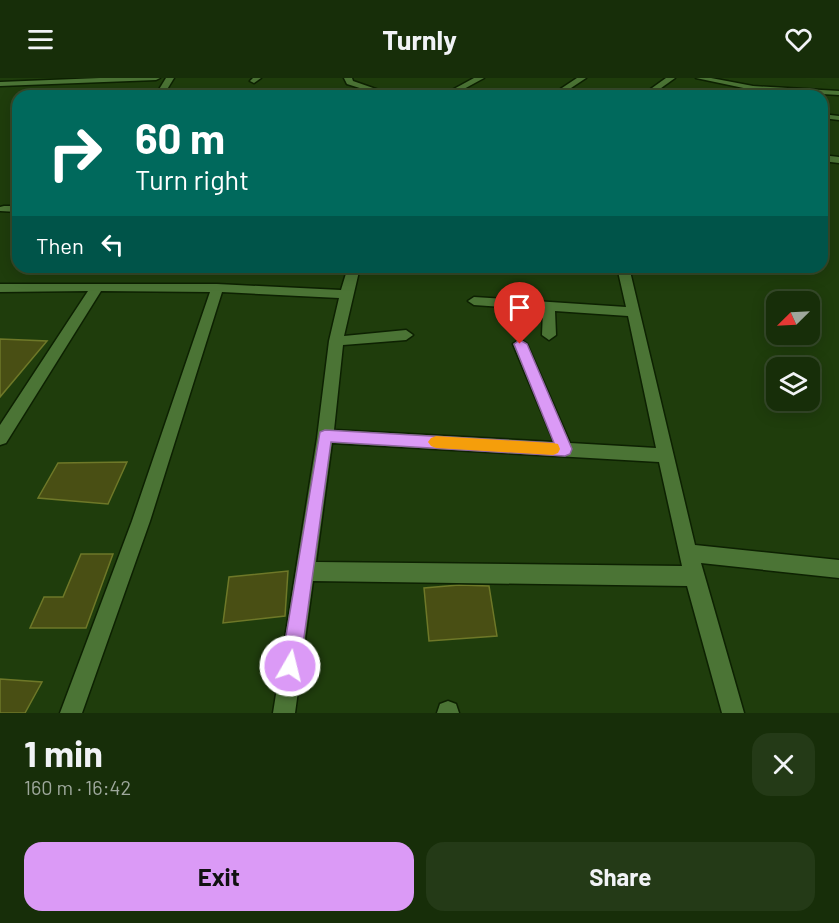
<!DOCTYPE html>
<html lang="en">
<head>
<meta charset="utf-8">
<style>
  :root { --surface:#172e09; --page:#243a17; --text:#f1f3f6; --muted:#9ea89c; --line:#364a2a; --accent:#db9af6 }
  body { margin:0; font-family:Barlow,sans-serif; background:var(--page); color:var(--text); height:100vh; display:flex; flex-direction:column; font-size:22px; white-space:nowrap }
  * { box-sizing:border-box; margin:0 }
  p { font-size:20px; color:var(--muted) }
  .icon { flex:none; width:33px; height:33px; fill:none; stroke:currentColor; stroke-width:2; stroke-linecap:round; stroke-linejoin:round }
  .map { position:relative; height:635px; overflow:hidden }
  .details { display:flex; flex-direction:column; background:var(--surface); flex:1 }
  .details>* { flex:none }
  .hud { position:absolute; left:12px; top:12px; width:816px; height:183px; border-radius:18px; box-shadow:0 3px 15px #0003,0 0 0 2px var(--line); background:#00695c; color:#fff; overflow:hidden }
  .needle { width:39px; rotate:246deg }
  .tools { position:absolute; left:766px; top:213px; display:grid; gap:12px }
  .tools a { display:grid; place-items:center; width:54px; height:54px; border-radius:12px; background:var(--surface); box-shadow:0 3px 15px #0003,0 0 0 2px var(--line); font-size:30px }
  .pin { position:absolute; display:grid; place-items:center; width:51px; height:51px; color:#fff; margin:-62px -26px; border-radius:50% 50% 50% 0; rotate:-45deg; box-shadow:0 0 6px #0007 }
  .pin .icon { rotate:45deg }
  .me { position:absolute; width:66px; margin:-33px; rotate:8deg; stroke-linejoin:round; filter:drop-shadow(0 0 4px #0008) }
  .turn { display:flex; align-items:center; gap:21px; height:126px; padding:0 24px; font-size:27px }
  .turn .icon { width:78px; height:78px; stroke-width:2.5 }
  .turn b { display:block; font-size:42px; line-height:51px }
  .then { display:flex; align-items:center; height:57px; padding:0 24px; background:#0003; gap:12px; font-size:22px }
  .round { display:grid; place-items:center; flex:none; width:63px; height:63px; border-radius:18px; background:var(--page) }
  .head { display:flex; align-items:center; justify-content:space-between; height:102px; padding:0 24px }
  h1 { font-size:36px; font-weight:700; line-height:45px }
  .button { display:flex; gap:12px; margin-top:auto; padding:12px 24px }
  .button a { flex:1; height:69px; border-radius:18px; background:var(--accent); color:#111; font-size:24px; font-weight:700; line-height:69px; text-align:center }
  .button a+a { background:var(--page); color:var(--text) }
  header { display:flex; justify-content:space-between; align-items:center; height:78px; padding:0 24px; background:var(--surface); font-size:27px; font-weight:700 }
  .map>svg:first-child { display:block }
  .building { fill:#494f14; stroke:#6e7828; stroke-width:1.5 }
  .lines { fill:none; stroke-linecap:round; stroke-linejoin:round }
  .minor-casing { stroke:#0d2102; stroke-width:3 }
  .minor { fill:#4b7435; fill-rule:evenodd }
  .route { fill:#db9af6; stroke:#8e64a0; stroke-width:1.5 }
  .slow { fill:#f59e0b }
</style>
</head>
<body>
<header><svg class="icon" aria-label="menu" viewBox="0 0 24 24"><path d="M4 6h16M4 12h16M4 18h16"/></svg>Turnly<svg class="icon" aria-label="heart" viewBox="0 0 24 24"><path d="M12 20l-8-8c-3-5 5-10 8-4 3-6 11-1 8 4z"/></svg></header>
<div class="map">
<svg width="839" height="635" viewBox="0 0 839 635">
  <rect width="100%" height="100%" fill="#1f3d0c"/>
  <g class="building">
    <polygon points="0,261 47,263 0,319"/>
    <polygon points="127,384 108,426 38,420 58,385"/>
    <polygon points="81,476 113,476 86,550 30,550 44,519 63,519"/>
    <polygon points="288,493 285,538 223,545 229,499"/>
    <polygon points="459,507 489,508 497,558 429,563 424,510"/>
    <polygon points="0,601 42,604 25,635 0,635"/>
  </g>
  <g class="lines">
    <defs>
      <g id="minor">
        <polygon points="100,0 160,0 156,2 0,8 0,4"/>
        <polygon points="166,0 174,0 163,18 155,18"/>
        <polygon points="253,0 261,0 254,5 250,3"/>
        <polygon points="344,0 352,0 353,3 396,18 385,18 347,6"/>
        <polygon points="474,0 484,0 451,18 441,18"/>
        <polygon points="577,0 586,0 559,18 550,18"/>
        <polygon points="666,0 675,0 650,18 641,18"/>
        <polygon points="696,0 711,0 753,8 839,13 839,17 753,12"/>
        <polygon points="822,36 839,38 839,42 822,40"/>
        <polygon points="822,77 839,79 839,85 822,83"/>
        <polygon points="4,128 18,128 18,134 0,133 0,129"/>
        <path d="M348,189H360L344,258L406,252L413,257L406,262L343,267L334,352L554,364L513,266L520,261L527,266L570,365L656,370L628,238L555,233L556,257L549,262L542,257L543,232L474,227L468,223L474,219L626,229L617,189H629L695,467L839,482V500L701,485L744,635H722L687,508L313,503L295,635H273L317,360L329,263L339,220L222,214L150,443L82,635H60L132,443L210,214L101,213L6,365L0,367V347L88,213L0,214V206H217L341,212ZM332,365L659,384L682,488L316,484Z"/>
        <polygon points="448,623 456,626 459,635 437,635 440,626"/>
      </g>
    </defs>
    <use href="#minor" class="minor-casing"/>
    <use href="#minor" class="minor"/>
  </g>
  <polygon class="route" points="520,262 527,266 572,371 570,376 565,378 331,364 300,588 297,595 290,598 283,595 281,588 320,354 325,352 554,365 514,266"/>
  <polygon class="slow" points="436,358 553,365 558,366 560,371 558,375 553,377 436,370 431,368 428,364 431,360"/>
</svg>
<div class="tools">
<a><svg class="needle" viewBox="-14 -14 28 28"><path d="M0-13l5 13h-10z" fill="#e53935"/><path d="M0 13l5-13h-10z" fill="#9ea89c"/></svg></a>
<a><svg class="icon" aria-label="layers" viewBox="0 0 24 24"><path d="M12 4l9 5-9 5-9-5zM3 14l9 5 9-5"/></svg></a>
</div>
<div class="pin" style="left:520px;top:266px;background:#d93025"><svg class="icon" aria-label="arrive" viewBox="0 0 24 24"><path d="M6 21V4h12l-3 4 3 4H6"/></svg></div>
<svg class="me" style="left:290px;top:588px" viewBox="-20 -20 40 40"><circle r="17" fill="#db9af6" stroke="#fff" stroke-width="3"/><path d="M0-11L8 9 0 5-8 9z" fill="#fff"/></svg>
<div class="hud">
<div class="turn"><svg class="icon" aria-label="right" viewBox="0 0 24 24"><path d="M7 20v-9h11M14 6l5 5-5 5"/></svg><div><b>60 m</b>Turn right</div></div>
<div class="then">Then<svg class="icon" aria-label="left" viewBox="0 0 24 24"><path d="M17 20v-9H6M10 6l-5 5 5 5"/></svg></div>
</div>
</div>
<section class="details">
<div class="head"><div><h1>1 min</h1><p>160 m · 16:42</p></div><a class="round"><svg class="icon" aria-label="close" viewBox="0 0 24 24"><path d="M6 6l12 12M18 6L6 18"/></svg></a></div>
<div class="button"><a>Exit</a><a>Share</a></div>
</section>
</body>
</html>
